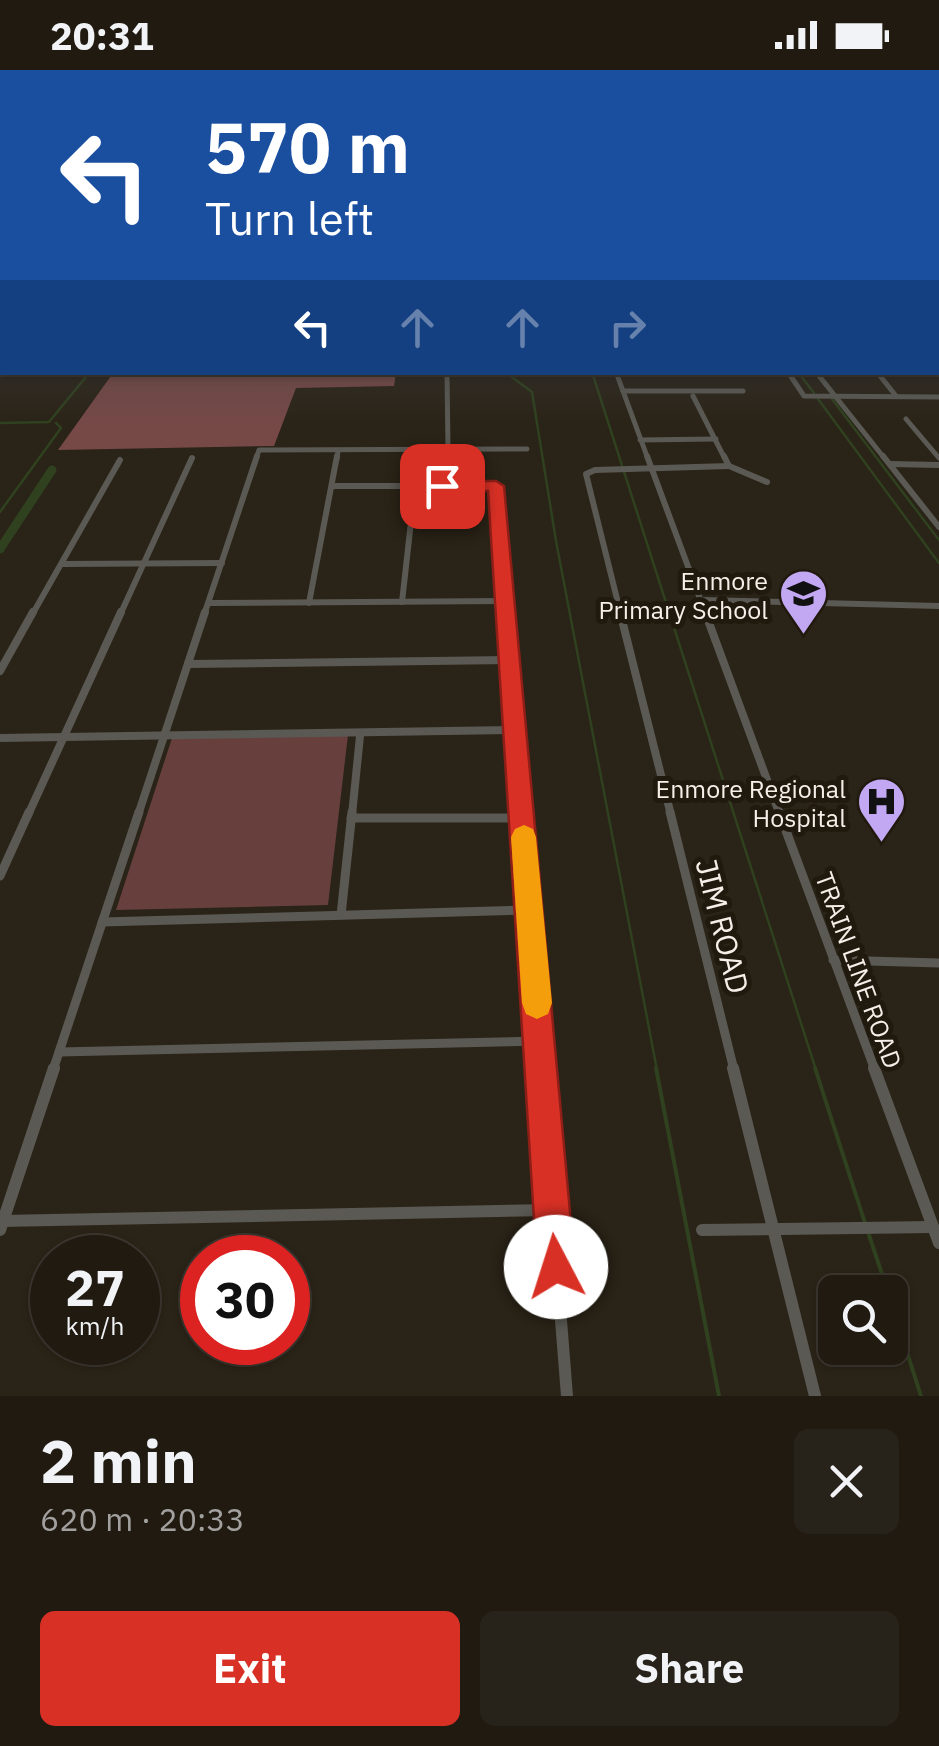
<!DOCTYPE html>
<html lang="en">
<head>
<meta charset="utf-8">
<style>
  :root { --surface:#201a11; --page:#28231a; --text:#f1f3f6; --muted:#a2a19f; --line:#3d3831; --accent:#d93025 }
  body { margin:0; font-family:"IBM Plex Sans",sans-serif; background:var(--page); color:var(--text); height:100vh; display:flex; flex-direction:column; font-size:38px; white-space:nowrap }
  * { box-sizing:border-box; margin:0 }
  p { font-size:32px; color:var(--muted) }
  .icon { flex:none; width:55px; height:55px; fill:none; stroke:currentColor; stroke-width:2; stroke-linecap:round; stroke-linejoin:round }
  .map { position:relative; height:1326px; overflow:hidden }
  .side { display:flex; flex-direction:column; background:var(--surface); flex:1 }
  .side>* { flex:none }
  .top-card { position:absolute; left:0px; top:0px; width:940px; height:305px; box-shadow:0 2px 8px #0004,0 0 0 2px var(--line); background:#1a4fa0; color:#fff; overflow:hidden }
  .fabs { position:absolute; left:818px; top:1205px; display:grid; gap:20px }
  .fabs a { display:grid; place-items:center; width:90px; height:90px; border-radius:15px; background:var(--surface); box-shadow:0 2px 8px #0004,0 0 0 2px var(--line); font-size:50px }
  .speed { position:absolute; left:30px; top:1165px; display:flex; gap:20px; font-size:50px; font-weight:700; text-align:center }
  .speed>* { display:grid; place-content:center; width:130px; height:130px; border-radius:50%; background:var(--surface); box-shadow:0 2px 8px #0004,0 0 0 2px var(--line); line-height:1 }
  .speed small { font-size:25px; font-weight:400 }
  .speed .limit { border:15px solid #d22; background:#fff; color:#111 }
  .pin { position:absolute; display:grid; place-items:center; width:85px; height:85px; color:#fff; margin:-42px; border-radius:20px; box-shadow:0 5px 15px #0006 }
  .me { position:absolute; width:110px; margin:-55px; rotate:355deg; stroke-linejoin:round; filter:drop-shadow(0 0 8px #0008) }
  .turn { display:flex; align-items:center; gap:35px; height:210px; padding:0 40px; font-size:45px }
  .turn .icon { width:130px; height:130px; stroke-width:2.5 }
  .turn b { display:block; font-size:70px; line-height:85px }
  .lanes { display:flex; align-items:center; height:95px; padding:0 40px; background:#0003; justify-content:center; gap:50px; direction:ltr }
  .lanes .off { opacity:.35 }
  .round { display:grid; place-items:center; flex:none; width:105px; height:105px; border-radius:15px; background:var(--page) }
  .summary { display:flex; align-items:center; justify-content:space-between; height:170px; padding:0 40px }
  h1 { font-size:60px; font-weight:800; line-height:75px }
  .action { display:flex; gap:20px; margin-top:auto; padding:20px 40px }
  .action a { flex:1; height:115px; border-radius:15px; background:var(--accent); color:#fff; font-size:40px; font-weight:800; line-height:115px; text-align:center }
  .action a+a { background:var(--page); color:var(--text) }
  .status { display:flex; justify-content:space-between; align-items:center; height:70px; padding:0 50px; background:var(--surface); direction:ltr }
  .status svg { height:28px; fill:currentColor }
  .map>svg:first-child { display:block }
  .green { fill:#67403e }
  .forest { fill:#764947 }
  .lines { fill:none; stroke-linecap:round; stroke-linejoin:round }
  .stream-far1 { stroke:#2f411e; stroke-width:2.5 }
  .stream { stroke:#2f411e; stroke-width:4 }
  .canal { stroke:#2f411e; stroke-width:9 }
  .street-far4 { stroke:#5a5953; stroke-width:5 }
  .street-far3 { stroke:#5a5953; stroke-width:6 }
  .street-far2 { stroke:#5a5953; stroke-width:8 }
  .street-far1 { stroke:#5a5953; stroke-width:9 }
  .street { stroke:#5a5953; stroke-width:12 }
  .route { fill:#d93025; stroke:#8d1f18; stroke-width:2.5 }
  .slow { fill:#f59e0b }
  .labels { text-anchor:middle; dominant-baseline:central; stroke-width:10; stroke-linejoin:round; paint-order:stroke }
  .poi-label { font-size:25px; fill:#f4efe8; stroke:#20190e; text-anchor:end }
  .street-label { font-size:25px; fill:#f4efe8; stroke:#20190e }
  .near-street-label { font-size:30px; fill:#f4efe8; stroke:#20190e }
</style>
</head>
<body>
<div class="status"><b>20:31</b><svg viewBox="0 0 49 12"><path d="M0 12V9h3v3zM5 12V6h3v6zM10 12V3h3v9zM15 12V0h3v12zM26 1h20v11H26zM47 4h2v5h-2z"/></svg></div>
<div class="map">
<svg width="939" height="1326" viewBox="0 0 939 1326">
  <rect width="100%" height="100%" fill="#2a2317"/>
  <polygon class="green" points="348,665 328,835 116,840 172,668"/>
  <polygon class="forest" points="113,303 113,302 396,303 394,316 296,318 274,376 58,380"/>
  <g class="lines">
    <g class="stream-far1">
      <polyline points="505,302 532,322 556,471 657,1000"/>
      <polyline points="592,302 816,1000"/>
      <polyline points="798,302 814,323"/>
      <polyline points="818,329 939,493"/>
      <polyline points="832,329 939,470"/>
      <polyline points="0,353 49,352 90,302"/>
      <polyline points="0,442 61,358 56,353"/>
    </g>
    <g class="stream">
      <polyline points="656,998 719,1326"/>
      <polyline points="815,998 865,1153"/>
      <polyline points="869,1165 888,1222"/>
      <polyline points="890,1229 921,1326"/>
    </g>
    <polyline class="canal" points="0,479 52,400"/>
    <g class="street-far4">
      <polyline points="447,302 448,379"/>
      <polyline points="616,302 648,389"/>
      <polyline points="788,302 804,326 939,327"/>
      <polyline points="816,302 885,389"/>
      <polyline points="877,302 896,326"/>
      <polyline points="623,321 743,321"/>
      <polyline points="693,326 725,389"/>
      <polyline points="906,349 939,388"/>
      <polyline points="640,370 716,369"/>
      <polyline points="256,389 259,380 527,379"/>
      <polyline points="337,389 338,381"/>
    </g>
    <g class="street-far3">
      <polyline points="647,386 706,545"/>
      <polyline points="724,386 729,396 767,412"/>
      <polyline points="883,386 939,457"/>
      <polyline points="890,394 939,395"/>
      <polyline points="332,416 495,416 505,545"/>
      <polyline points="62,494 222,493"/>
      <polyline points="701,530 939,536"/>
      <polyline points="402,532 415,416"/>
      <polyline points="211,533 505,531"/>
      <polyline points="309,533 337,386"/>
      <polyline points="32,545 120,390"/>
      <polyline points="120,545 192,388"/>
      <polyline points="204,545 257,386"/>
      <polyline points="621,545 586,404 595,400 729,396"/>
    </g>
    <g class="street-far2">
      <polyline points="505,542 521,745"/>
      <polyline points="620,542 671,745"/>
      <polyline points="705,542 780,745"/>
      <polyline points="188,594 509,590"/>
      <polyline points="0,601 33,542"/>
      <polyline points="0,668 515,660"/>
      <polyline points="28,745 121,542"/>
      <polyline points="138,745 205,542"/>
      <polyline points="352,745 360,666"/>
    </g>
    <g class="street-far1">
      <polyline points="521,742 541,1000"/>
      <polyline points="670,742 734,1000"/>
      <polyline points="779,742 875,1000"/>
      <polyline points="351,748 522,748"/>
      <polyline points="0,806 29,742"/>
      <polyline points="341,845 352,742"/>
      <polyline points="102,852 530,840"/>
      <polyline points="833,890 939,893"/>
      <polyline points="59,982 539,971"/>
      <polyline points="53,1000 139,742"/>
    </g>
    <g class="street">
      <polyline points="541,998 567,1326"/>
      <polyline points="733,998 815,1326"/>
      <polyline points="874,998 939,1173"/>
      <polyline points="1,1151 551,1140"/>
      <polyline points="0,1160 54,998"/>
      <polyline points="702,1160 933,1157"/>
    </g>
  </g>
  <linearGradient id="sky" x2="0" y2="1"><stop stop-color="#17130d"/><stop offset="0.48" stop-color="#444547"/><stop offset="1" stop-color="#444547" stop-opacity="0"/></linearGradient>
  <rect width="939" height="355" fill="url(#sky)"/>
  <polygon class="route" points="496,411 504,416 575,1197 569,1210 556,1215 543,1210 537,1197 488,421 442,420 434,416 442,411"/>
  <polygon class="slow" points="524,755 533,759 536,767 552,933 548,944 537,949 526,944 522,933 511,767 515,759"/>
  <defs>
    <symbol id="school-pin" viewBox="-11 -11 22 30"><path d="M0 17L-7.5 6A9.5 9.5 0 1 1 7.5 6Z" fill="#c2a7f2" stroke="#20190e"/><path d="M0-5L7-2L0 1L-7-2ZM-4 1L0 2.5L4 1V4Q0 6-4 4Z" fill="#111"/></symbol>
    <symbol id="hospital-pin" viewBox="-11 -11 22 30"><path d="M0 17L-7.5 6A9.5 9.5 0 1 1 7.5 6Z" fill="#c2a7f2" stroke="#20190e"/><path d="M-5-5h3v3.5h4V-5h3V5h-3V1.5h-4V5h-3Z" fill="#111"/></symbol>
  </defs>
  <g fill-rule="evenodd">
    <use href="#school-pin" x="776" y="496" width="55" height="75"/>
    <use href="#hospital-pin" x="854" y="704" width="55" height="75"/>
  </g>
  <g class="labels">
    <g class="poi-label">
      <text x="768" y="510">Enmore<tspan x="768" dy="29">Primary School</tspan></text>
      <text x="846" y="718">Enmore Regional<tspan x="846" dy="29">Hospital</tspan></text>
    </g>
    <g class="street-label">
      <text transform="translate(859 900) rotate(70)">TRAIN LINE ROAD</text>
    </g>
    <g class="near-street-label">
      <text transform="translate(723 856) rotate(76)">JIM ROAD</text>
    </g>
  </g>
</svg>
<div class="fabs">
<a><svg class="icon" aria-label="search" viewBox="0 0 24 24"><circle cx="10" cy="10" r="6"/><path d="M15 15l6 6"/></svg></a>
</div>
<div class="speed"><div>27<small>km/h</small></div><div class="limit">30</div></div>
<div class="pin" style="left:442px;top:416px;background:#d93025"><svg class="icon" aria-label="arrive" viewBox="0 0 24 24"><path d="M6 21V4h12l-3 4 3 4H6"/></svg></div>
<svg class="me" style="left:556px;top:1197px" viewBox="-20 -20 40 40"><circle r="19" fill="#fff"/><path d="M0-13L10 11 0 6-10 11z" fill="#d93025"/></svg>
<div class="top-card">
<div class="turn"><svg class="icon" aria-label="left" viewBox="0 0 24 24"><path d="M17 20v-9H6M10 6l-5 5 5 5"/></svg><div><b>570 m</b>Turn left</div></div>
<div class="lanes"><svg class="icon" aria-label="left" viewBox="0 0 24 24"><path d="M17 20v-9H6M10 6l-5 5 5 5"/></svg><svg class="icon off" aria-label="ahead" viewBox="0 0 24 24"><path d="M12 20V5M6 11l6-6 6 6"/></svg><svg class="icon off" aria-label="ahead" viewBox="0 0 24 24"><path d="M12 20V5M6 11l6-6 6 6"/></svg><svg class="icon off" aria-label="right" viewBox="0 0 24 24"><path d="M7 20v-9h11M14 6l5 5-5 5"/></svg></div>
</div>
</div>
<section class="side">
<div class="summary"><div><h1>2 min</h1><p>620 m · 20:33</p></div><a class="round"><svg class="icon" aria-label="close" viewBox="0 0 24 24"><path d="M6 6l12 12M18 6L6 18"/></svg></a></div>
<div class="action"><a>Exit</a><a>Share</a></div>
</section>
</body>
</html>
